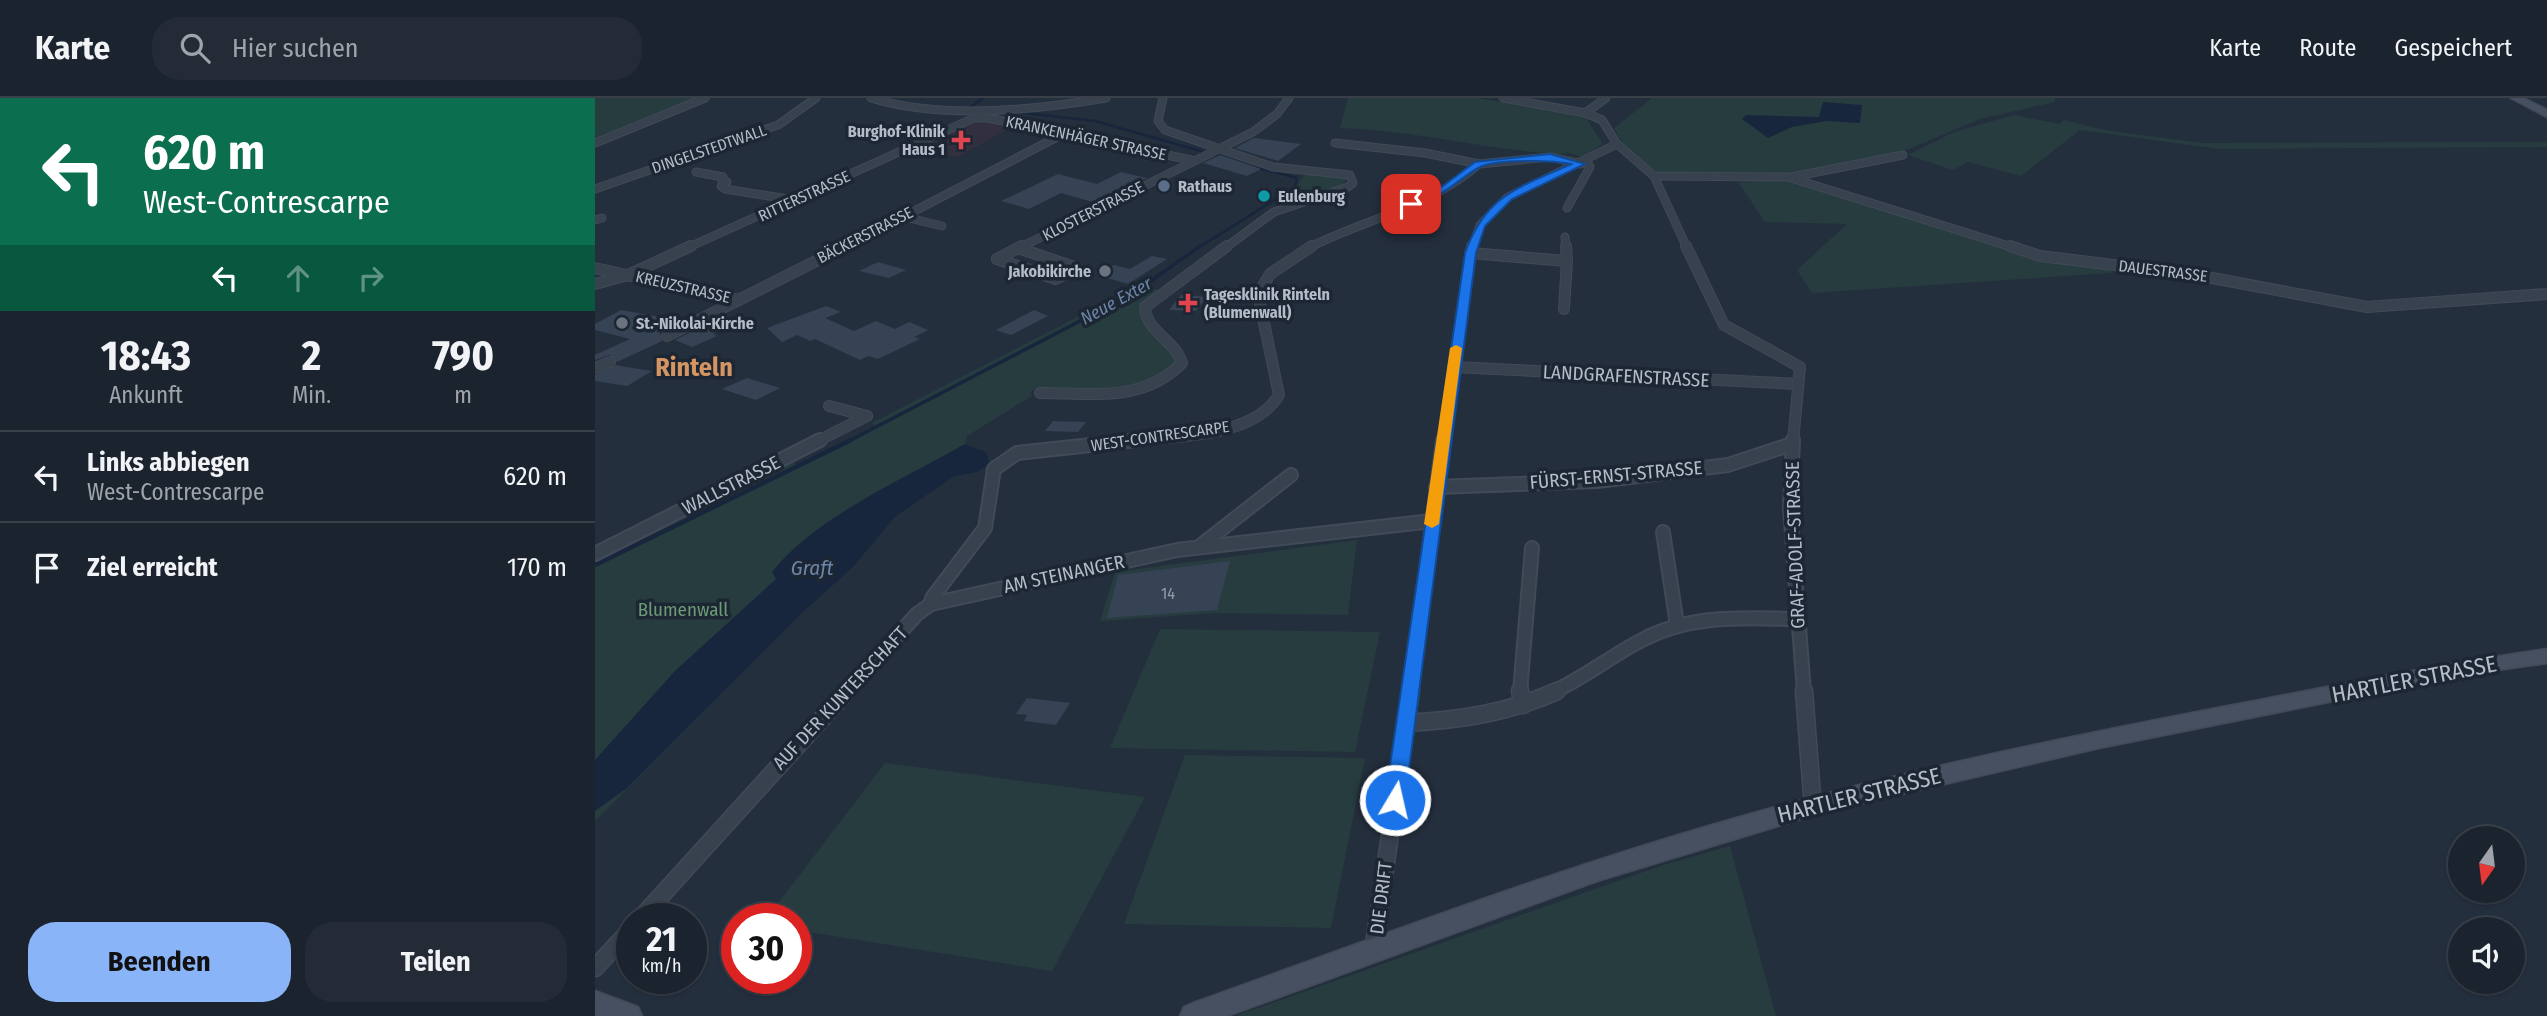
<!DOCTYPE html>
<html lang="de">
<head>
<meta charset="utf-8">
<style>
  :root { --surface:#1b232e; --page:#242b36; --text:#f1f3f6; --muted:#a0a4aa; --line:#39404a; --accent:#8ab4f8 }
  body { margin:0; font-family:"Fira Sans Condensed",sans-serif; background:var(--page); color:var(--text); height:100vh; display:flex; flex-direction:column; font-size:26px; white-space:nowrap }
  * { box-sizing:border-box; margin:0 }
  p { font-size:23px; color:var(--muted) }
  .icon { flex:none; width:38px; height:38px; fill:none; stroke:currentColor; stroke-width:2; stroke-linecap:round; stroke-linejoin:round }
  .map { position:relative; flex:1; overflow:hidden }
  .side { display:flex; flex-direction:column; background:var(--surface); width:595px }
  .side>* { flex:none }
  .banner { background:#0b6e4f; color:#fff; overflow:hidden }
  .needle { width:46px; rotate:194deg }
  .tools { position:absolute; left:1853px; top:728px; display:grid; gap:14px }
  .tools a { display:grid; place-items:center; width:77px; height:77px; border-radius:50%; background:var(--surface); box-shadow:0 2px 5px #0004,0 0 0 2px var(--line); font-size:35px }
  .speed { position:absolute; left:21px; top:805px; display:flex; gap:14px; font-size:35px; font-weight:700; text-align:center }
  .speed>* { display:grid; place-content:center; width:91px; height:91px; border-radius:50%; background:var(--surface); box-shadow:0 2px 5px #0004,0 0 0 2px var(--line); line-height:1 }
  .speed small { font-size:18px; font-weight:400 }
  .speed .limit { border:10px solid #d22; background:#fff; color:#111 }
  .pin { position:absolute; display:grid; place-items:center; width:60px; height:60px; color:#fff; margin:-30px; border-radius:14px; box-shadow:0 4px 10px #0006 }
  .me { position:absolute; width:77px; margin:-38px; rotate:9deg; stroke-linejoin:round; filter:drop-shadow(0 0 5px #0008) }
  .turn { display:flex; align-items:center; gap:24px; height:147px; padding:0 28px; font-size:32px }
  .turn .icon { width:91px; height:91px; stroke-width:2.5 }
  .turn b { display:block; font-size:49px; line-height:60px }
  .lanes { display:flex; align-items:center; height:66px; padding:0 28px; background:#0003; justify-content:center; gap:35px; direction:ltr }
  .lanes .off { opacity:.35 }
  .eta { display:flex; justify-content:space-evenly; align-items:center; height:119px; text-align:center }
  .eta b { font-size:42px; font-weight:700; line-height:49px }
  .cta { display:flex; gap:14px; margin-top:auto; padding:14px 28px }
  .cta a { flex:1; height:80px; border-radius:28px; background:var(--accent); color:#111; font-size:28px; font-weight:700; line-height:80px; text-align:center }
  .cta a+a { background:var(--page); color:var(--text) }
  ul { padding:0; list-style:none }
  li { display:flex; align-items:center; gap:21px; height:91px; padding:0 28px; border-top:2px solid var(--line) }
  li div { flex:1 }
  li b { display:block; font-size:26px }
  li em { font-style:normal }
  header { display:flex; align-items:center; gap:42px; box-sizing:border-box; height:98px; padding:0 35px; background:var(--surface); border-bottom:2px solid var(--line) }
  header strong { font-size:33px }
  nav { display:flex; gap:38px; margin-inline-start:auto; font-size:24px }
  .search { width:490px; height:63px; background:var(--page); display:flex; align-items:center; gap:18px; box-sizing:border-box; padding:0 24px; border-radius:28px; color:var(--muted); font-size:26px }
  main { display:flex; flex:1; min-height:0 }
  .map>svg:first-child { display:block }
  .medical { fill:#32303f }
  .green { fill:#263c3f }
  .water { fill:#17263c }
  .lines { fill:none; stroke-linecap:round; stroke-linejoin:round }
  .stream-far2 { stroke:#17263c; stroke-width:2.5 }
  .stream-far1 { stroke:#17263c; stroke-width:3.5 }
  .stream { stroke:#17263c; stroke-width:4.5 }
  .building { fill:#364354 }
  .street-far3-casing { stroke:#414a57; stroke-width:9 }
  .street-far2-casing { stroke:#414a57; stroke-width:12 }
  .street-far1-casing { stroke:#414a57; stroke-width:16 }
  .street-casing { stroke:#414a57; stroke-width:19 }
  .secondary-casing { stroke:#414a57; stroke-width:3 }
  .street-far3 { stroke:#38414e; stroke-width:7 }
  .street-far2 { stroke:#38414e; stroke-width:10 }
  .street-far1 { stroke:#38414e; stroke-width:12 }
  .street { stroke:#38414e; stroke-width:16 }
  .secondary { fill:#465061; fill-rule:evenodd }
  .route { fill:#1a73e8; stroke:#114b97; stroke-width:2 }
  .slow { fill:#f59e0b }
  .health-dot { fill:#e0444e; stroke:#1d2633; stroke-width:2.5 }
  .service-dot { fill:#5c6f8a; stroke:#1d2633; stroke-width:2.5 }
  .culture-dot { fill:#0f9aa8; stroke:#1d2633; stroke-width:2.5 }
  .worship-dot { fill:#6b7280; stroke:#1d2633; stroke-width:2.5 }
  .labels { text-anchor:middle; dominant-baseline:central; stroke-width:7; stroke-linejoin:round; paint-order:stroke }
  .far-poi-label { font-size:16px; font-weight:bold; fill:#b4bcc9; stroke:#1d2633; text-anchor:start }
  .far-street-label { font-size:16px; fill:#b4bcc9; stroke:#1d2633 }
  .number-label { font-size:16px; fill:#929caa }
  .far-water-label { font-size:18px; font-style:italic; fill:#6d86a8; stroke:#1d2633 }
  .street-label { font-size:19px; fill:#b4bcc9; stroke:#1d2633 }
  .park-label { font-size:19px; fill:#6b9a76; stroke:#1d2633 }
  .water-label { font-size:21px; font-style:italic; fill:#6d86a8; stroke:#1d2633 }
  .near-street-label { font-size:23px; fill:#b4bcc9; stroke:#1d2633 }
  .district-label { font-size:26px; font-weight:bold; fill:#d59563; stroke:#1d2633 }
</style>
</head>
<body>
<header>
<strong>Karte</strong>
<div class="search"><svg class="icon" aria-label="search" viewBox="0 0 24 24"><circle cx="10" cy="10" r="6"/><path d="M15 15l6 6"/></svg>Hier suchen</div>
<nav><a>Karte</a><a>Route</a><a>Gespeichert</a></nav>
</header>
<main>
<section class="side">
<div class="banner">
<div class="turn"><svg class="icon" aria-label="left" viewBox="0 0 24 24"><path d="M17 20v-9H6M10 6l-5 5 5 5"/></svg><div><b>620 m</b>West-Contrescarpe</div></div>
<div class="lanes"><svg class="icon" aria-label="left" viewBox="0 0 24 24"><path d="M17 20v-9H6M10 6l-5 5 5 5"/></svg><svg class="icon off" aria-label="ahead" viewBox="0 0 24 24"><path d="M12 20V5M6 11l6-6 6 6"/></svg><svg class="icon off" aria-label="right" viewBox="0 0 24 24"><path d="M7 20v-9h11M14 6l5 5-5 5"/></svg></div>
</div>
<div class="eta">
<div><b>18:43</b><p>Ankunft</p></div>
<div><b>2</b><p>Min.</p></div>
<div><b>790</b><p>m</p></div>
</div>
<ul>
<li><svg class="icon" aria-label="left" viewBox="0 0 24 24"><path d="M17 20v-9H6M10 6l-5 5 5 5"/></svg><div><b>Links abbiegen</b><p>West-Contrescarpe</p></div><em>620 m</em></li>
<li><svg class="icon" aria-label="arrive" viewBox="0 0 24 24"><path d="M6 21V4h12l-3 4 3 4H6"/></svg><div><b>Ziel erreicht</b></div><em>170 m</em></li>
</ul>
<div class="cta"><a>Beenden</a><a>Teilen</a></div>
</section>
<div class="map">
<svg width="1952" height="918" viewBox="0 0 1952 918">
  <rect width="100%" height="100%" fill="#242f3e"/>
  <polygon class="medical" points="385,22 421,27 362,59 316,52 350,35"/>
  <g class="green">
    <polygon points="0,0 103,0 0,43"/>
    <path d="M753,0H883L991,20L1008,46L987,59L971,54L973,56C897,54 822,32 745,30Z"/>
    <polygon points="1057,0 1460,0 1460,4 1385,21 1302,56 1193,77 1063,75 1029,47 1019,30"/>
    <polygon points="1419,17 1464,26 1469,22 1509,32 1607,45 1952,44 1952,49 1625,51 1485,32 1426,78 1373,64 1358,72 1313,57 1359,34"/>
    <polygon points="713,73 737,75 752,81 746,89 701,103 693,98"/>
    <polygon points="1188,82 1409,150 1518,169 1516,175 1217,195 1202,172 1252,126 1170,124 1143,84"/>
    <polygon points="543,188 569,193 549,216 584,256 577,276 539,291 442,290 435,294 437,298 372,338 370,346 391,354 395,366 382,374 358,379 300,419 258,469 207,515 0,723 0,459 193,363 203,367 281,329 277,325"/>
    <polygon points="762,442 753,517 620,515 505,523 520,474"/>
    <polygon points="565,531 785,534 760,654 515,650"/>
    <polygon points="590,657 770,660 736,830 529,826"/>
    <polygon points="290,665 550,699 457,873 201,832 201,821 171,821"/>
    <polygon points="1135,748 1181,918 640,918 1068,767"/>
  </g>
  <g class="water">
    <polygon points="1228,4 1267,7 1265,25 1231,23 1197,29 1173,40 1147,21 1151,17 1224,19"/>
    <path d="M370,346L391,354L395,366L382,374L358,379L300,419L258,469L207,515L32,690L0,713V662L80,573L181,481L177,474C220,419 309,381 370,346Z"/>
  </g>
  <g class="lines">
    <g class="stream-far2">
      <polyline points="371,12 388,0"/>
      <polyline points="421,14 500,23 627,59"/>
      <polyline points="603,150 700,89 702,80 663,70"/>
    </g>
    <polyline class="stream-far1" points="252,344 539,195 605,148"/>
    <polyline class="stream" points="0,467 256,342"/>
  </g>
  <g class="building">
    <polygon points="659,40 706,46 683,63 640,50"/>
    <polygon points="625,57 666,71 652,78 608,65"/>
    <polygon points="526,74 552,80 501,105 466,95 434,111 406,103 463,76 502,86"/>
    <polygon points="557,158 572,161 533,186 502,177 519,167 535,171"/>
    <polygon points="283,164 311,172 294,180 264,173"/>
    <polygon points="586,197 612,199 601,213 574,212"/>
    <polygon points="231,208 246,214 230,220 259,233 281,223 300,231 314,224 333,232 319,239 325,241 283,261 273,258 265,262 220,241 215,243 202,237 187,244 172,230"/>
    <polygon points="26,212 65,219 63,227 73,229 65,235 67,243 22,264 15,257 0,262 0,257 35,241 0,232 0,226"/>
    <polygon points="439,212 453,218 416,237 401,232"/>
    <polygon points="131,217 142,222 121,232 125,233 118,236 122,238 97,249 80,242"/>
    <polygon points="22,267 25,268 57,273 32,288 0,283 0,277"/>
    <polygon points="152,280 185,290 161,302 127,291"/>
    <polygon points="458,323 491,324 483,334 450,333"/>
    <polygon points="635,463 622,512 512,520 523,477"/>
    <polygon points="432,600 475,605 461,627 429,623 432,617 421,616"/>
  </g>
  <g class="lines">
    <defs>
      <g id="street-far3">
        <path d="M276,0C346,22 440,12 511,0"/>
        <polyline points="568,0 563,23 570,32 678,69 755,77 758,85 753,89 679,114 630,150"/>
        <polyline points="908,0 990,15 1007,22 1022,46 1059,78 1193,79 1420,150"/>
        <polyline points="990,15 1011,0"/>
        <polyline points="0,45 110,0"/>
        <polyline points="740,45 830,55 884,66 955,59 986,66"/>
        <polyline points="101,74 128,79 126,81 132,84 126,88 130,91 199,102"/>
        <polyline points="1059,78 1092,150"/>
        <polyline points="1197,79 1308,57"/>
        <polyline points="0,91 183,27 221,0"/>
        <polyline points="972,110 995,69 992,63"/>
        <polyline points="306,118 347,128"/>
        <polyline points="0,122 7,120"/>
        <polyline points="970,139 971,150"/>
        <polyline points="92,150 379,20 393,20 596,62"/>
        <polyline points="248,150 468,36"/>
        <polyline points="424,150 658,34 682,16 694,0"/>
        <path d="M713,150C770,121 836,109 884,66"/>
        <polyline points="877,150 885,127 913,99 1022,46"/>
      </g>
      <g id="street-far2">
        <polyline points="971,148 972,163"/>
        <polyline points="1091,148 1129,227 1205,269 1198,344"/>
        <polyline points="1415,148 1445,158 1601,177 1772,209 1952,196"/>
        <polyline points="875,155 972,163 969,211"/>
        <polyline points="402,161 427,148"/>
        <polyline points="402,161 461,181 482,170 423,150"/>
        <polyline points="0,170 144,202"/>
        <polyline points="0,186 33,177 96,148"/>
        <polyline points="72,238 251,148"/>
        <polyline points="859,269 1203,286"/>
        <polyline points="0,270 15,264"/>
        <path d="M445,295C496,295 548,305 587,265C580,242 551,234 550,209L632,148"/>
        <polyline points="234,308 272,318"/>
        <polyline points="221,344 272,318"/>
        <path d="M526,344C574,338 657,342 684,297L663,196L675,176L717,148"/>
        <polyline points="848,344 877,148"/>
      </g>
      <g id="street-far1">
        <polyline points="1198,342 1195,410 1209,594"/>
        <polyline points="841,389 1002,383 1133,367 1197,346"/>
        <polyline points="1068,434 1082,527"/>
        <polyline points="605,448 696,377"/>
        <polyline points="0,456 225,342"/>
        <polyline points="336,506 582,452 837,423"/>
        <polyline points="251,594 322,516 336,506 337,500 390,430 399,371 422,355 542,342"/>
        <polyline points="816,594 848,342"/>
        <polyline points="925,594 937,450"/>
        <path d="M958,594C989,580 1016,558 1047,542C1096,516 1148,520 1202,521"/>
      </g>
      <g id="street">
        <polyline points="925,593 928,607"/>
        <polyline points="1209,593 1217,697 1223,707"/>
        <path d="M812,625C864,622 914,615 962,593"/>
        <polyline points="45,821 252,593"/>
        <polyline points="781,852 780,840 816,593"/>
        <polyline points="0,870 37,830"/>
      </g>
      <g id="secondary">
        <polygon points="1916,0 1928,0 1952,12 1952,19"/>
        <path d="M1952,551V565L1873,576L1504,650L1229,714L1002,783L632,918H585L589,909L598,905C777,841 955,773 1138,721C1301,674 1467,640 1633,608C1739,588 1845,566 1952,551Z"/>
        <polygon points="0,893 43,909 47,918 0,918"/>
      </g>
    </defs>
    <use href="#street-far3" class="street-far3-casing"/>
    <use href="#street-far2" class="street-far2-casing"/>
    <use href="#street-far1" class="street-far1-casing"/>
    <use href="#street" class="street-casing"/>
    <use href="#secondary" class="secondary-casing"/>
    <use href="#street-far3" class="street-far3"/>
    <use href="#street-far2" class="street-far2"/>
    <use href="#street-far1" class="street-far1"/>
    <use href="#street" class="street"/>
    <use href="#secondary" class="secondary"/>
  </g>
  <path class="route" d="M955,56L990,66L917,101L890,128L881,155L810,702L808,708H793L790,702L870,155C891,96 924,90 976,66C957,62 902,61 885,69C869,76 828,117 810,106L848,88L880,64Z"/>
  <polygon class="slow" points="861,247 867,250 844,426 837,430 829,426 855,250"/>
  <g class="health-dot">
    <path d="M362.5 31.5h7v7h7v7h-7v7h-7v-7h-7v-7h7z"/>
    <path d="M589.5 194.5h7v7h7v7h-7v7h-7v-7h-7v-7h7z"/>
  </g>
  <circle class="service-dot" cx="569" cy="88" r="7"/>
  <circle class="culture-dot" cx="669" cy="98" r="7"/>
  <g class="worship-dot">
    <circle cx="510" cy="173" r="7"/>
    <circle cx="27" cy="225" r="7"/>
  </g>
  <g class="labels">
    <g class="far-poi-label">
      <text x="350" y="33" text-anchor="end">Burghof-Klinik<tspan x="350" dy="18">Haus 1</tspan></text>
      <text x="583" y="88">Rathaus</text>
      <text x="683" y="98">Eulenburg</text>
      <text x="496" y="173" text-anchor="end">Jakobikirche</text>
      <text x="609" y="196">Tagesklinik Rinteln<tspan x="609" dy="18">(Blumenwall)</tspan></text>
      <text x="41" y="225">St.-Nikolai-Kirche</text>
    </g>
    <g class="far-street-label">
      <text transform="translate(491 40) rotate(12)">KRANKENHÄGER STRASSE</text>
      <text transform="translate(114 51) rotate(-19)">DINGELSTEDTWALL</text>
      <text transform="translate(209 98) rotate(-25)">RITTERSTRASSE</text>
      <text transform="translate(498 113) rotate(-27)">KLOSTERSTRASSE</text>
      <text transform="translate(270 137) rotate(-27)">BÄCKERSTRASSE</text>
      <text transform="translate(1568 173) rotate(7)">DAUESTRASSE</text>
      <text transform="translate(88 189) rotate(13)">KREUZSTRASSE</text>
      <text transform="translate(565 338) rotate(-8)">WEST-CONTRESCARPE</text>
    </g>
    <g class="number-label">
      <text x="573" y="495">14</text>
    </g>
    <g class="far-water-label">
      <text transform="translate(521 203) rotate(-29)">Neue Exter</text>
    </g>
    <g class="street-label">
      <text transform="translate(1031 278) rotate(3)">LANDGRAFENSTRASSE</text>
      <text transform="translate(1021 377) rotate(-5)">FÜRST-ERNST-STRASSE</text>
      <text transform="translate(136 387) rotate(-27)">WALLSTRASSE</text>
      <text transform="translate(1200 447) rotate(-92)">GRAF-ADOLF-STRASSE</text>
      <text transform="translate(469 476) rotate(-12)">AM STEINANGER</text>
      <text transform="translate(245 600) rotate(-47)">AUF DER KUNTERSCHAFT</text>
      <text transform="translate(786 800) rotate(-83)">DIE DRIFT</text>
    </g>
    <g class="park-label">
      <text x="88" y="511">Blumenwall</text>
    </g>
    <g class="water-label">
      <text x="217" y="470">Graft</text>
    </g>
    <g class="near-street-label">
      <text transform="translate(1819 581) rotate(-11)">HARTLER STRASSE</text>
      <text transform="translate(1264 697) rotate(-14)">HARTLER STRASSE</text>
    </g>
    <g class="district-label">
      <text x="99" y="269">Rinteln</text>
    </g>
  </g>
</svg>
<div class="tools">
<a><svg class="needle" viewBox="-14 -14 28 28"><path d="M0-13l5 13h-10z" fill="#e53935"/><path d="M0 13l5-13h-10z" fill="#a0a4aa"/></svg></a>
<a><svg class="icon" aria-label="sound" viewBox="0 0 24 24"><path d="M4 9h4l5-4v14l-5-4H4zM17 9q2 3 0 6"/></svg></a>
</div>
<div class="speed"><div>21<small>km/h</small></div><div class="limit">30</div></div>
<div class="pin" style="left:816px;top:106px;background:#d93025"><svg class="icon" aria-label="arrive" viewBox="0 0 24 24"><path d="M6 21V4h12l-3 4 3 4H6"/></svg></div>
<svg class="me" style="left:800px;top:702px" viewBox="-20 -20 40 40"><circle r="17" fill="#1a73e8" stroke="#fff" stroke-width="3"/><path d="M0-11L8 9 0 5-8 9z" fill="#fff"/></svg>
</div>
</main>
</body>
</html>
